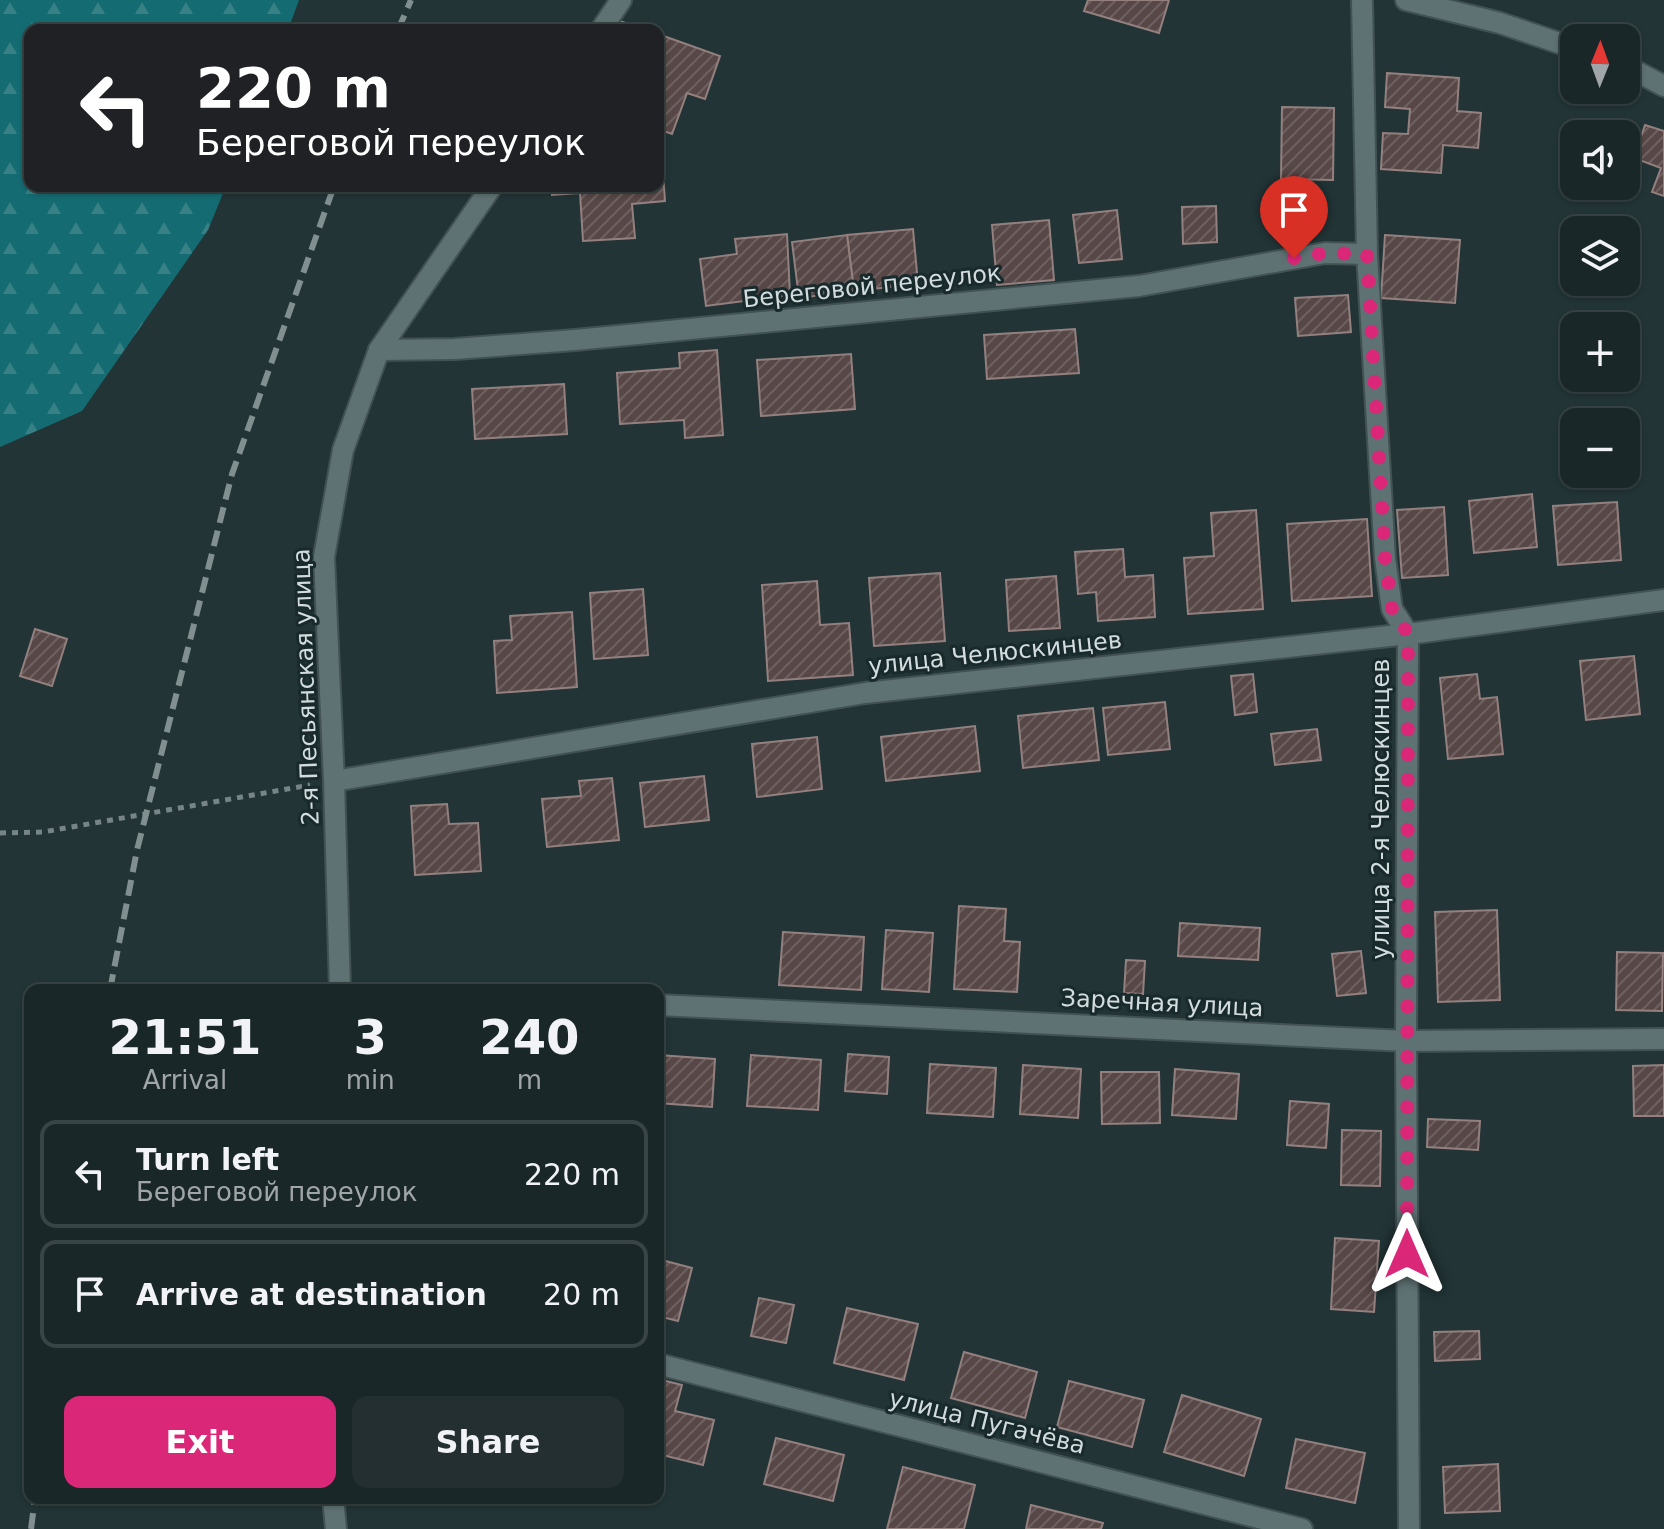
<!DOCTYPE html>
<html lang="en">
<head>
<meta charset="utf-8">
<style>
  :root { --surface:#1a2728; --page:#232f30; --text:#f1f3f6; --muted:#9fa5a8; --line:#384445; --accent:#db2777 }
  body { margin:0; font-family:"DejaVu Sans",sans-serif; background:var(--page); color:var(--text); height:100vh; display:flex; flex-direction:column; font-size:30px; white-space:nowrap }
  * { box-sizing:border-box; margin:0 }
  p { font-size:26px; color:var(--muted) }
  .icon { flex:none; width:44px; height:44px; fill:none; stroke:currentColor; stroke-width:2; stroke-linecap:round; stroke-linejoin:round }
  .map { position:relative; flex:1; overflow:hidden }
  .side { position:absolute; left:24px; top:984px; width:640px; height:520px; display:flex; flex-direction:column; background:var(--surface); border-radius:16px; box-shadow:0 2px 6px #0004,0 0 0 2px var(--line) }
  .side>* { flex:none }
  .top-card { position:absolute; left:24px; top:24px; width:640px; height:168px; border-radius:16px; box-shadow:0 2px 6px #0004,0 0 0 2px var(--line); background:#202124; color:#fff; overflow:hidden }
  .needle { width:52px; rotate:1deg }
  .fabs { position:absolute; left:1560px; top:24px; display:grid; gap:16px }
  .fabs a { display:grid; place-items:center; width:80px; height:80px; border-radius:16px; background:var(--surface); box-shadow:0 2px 6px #0004,0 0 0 2px var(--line); font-size:40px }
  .pin { position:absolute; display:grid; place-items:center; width:68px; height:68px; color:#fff; margin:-82px -34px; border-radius:50% 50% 50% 0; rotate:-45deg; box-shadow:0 0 8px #0007 }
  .pin .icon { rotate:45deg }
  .me { position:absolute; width:88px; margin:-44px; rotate:0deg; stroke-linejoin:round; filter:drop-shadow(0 0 6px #0008) }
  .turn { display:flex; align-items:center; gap:28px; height:168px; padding:0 40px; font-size:36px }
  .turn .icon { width:104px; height:104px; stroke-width:2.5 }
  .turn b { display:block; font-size:56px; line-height:68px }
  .eta { display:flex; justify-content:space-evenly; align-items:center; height:136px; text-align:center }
  .eta b { font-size:48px; font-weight:700; line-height:56px }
  .action { display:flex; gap:16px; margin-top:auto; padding:16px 40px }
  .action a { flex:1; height:92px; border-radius:16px; background:var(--accent); color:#fff; font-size:32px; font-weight:700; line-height:92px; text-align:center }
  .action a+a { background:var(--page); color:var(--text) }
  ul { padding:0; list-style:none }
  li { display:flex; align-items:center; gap:24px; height:108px; margin:0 16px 12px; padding:0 24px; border:4px solid var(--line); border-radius:16px }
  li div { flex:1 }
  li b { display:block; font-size:30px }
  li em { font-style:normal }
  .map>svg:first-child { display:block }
  .forest { fill:url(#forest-firs) }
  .building { fill:url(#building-hatch); stroke:#93807f; stroke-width:2 }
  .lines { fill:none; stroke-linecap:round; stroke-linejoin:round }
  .minor-casing { stroke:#425253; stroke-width:24 }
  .path { stroke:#778587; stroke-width:5; stroke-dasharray:6 6; stroke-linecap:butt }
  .minor { stroke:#5e7173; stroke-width:20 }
  .rail { stroke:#818f91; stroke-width:6; stroke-dasharray:16 8; stroke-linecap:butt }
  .route { stroke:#db2777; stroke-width:14; stroke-dasharray:0 25.2 }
  .labels { text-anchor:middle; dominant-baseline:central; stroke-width:6; stroke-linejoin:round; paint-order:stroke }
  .street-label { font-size:24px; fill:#d2dcde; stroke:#192a2c }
</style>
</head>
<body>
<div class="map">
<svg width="1664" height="1529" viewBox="0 0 1664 1529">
  <defs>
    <pattern id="forest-firs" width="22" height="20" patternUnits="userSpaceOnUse" patternTransform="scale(2)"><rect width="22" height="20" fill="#156b72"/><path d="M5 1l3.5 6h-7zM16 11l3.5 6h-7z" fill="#368086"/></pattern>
    <pattern id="building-hatch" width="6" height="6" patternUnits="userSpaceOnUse" patternTransform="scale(2)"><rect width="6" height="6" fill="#584747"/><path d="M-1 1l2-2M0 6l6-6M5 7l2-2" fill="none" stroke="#6f6161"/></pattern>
  </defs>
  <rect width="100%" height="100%" fill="#223436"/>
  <polygon class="forest" points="0,0 299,0 288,30 30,30 30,186 226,186 208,230 82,411 0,447"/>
  <g class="building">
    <polygon points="1088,0 1169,0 1159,33 1084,11"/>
    <polygon points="614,19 646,30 610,30"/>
    <polygon points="658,34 720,56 705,99 687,93 672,134 658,129"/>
    <polygon points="1387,73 1459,78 1457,111 1481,113 1478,148 1443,145 1441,173 1381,169 1383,133 1408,134 1410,109 1385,107"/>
    <polygon points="1282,107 1334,108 1333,180 1281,179"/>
    <polygon points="1645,125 1664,131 1664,196 1652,192 1661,168 1634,158"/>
    <polygon points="658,158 662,158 665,201 632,204 635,238 583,241 580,193 552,195 552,186 658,186"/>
    <polygon points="1216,206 1217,242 1183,244 1182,207"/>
    <polygon points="1117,210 1122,259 1079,263 1073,215"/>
    <polygon points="1049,220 1054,280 997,285 992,225"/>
    <polygon points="913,229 918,284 854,291 847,235"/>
    <polygon points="787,234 790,295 706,306 700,259 737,254 735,239"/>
    <polygon points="847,235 854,291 799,298 792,242"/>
    <polygon points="1385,235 1460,240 1455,303 1381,298"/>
    <polygon points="1348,295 1351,332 1298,336 1295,298"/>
    <polygon points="1075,329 1079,373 987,379 984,335"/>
    <polygon points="717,350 723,435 685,438 684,420 620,424 617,373 680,368 679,353"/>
    <polygon points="851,354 855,409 761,416 757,360"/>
    <polygon points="564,384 567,434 475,439 472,389"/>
    <polygon points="1532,494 1537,547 1474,553 1469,501"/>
    <polygon points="1617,502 1621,560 1558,565 1553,506"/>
    <polygon points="1444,507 1448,575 1402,578 1397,510"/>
    <polygon points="1256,510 1263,609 1188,614 1184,558 1214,556 1211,513"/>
    <polygon points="1367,519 1372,596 1292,601 1287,524"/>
    <polygon points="1123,549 1125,577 1153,575 1155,617 1098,621 1096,592 1078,594 1075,552"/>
    <polygon points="940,573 945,641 874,646 869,578"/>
    <polygon points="1056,576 1060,628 1009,631 1006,580"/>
    <polygon points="817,581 820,625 849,623 853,675 768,681 762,585"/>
    <polygon points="643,589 648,655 594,659 590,593"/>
    <polygon points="572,612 577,687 497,693 494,641 512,640 510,616"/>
    <polygon points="35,629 67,639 52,686 20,676"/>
    <polygon points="1634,656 1640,714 1586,720 1580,661"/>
    <polygon points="1253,674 1257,712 1235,715 1231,676"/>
    <polygon points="1477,674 1480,699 1497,697 1503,754 1448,759 1440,678"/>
    <polygon points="1165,702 1170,749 1108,755 1103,708"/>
    <polygon points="1093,708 1099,760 1023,768 1018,716"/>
    <polygon points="975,726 980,771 886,781 881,737"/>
    <polygon points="1317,729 1321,760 1275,765 1271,734"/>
    <polygon points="817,737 822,789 757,797 752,744"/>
    <polygon points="704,776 709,820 645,827 640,783"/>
    <polygon points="612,778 619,840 547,847 542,799 581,796 579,781"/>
    <polygon points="447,804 449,824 478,823 481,871 415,875 411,806"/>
    <polygon points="959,906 1006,909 1004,941 1020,942 1017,992 954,989"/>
    <polygon points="1497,910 1500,1000 1438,1002 1435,912"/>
    <polygon points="1180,923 1260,928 1258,960 1178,956"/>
    <polygon points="886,930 933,933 929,992 882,989"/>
    <polygon points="783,932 864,937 861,990 779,985"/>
    <polygon points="1361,951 1366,993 1337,996 1332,954"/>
    <polygon points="1617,952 1663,953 1662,1011 1616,1010"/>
    <polygon points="1126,960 1145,961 1143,994 1124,993"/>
    <polygon points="848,1054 889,1057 887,1094 845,1091"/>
    <polygon points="658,1055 715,1059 712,1107 658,1103"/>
    <polygon points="751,1055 821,1060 818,1110 747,1106"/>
    <polygon points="930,1064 996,1068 993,1117 927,1113"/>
    <polygon points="1023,1065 1081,1069 1078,1118 1020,1114"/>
    <polygon points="1664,1065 1664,1116 1634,1116 1633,1066"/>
    <polygon points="1175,1069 1239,1074 1236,1119 1172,1115"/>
    <polygon points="1101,1072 1159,1072 1160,1123 1102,1124"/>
    <polygon points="1290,1101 1329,1104 1326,1148 1287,1145"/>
    <polygon points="1428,1119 1480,1121 1478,1150 1427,1147"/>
    <polygon points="1342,1130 1381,1131 1380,1186 1341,1185"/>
    <polygon points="1335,1238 1379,1241 1374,1312 1331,1309"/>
    <polygon points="658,1259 692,1268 678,1321 658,1316"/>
    <polygon points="759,1298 794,1305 786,1343 751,1336"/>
    <polygon points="847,1308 918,1324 904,1380 834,1363"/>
    <polygon points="1479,1331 1480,1359 1435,1361 1434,1332"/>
    <polygon points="964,1352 1037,1372 1025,1418 951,1398"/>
    <polygon points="658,1379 682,1385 675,1411 714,1420 703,1465 658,1454"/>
    <polygon points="1069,1381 1144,1400 1132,1447 1057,1427"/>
    <polygon points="1182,1395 1261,1419 1244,1476 1164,1452"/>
    <polygon points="776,1438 844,1455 833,1501 764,1484"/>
    <polygon points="1296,1439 1365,1453 1355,1503 1286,1488"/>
    <polygon points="1498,1464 1500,1511 1445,1513 1443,1467"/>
    <polygon points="903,1467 975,1485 964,1529 887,1529"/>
    <polygon points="1031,1505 1103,1523 1101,1529 1026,1529"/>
  </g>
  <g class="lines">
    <defs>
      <g id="minor">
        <polyline points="1362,0 1367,254 1385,558 1392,609 1408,634 1406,1041 1409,1529"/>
        <polyline points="1406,0 1500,23 1574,48"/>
        <polyline points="601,30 621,0"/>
        <polyline points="1626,66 1664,86"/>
        <polyline points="379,350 455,349 575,340 1139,286 1325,253 1367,254"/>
        <polyline points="334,781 865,693 1408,634 1664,600"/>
        <polyline points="340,990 334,781 324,557 343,450 379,350 492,186"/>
        <polyline points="658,1005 1406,1041 1664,1039"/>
        <polyline points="658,1364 1302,1529"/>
        <polyline points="333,1498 336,1529"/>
      </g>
    </defs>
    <use href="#minor" class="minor-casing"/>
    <polyline class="path" points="0,833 43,832 310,785"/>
    <use href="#minor" class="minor"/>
    <g class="rail">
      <polyline points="398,30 411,0"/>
      <polyline points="110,990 137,850 232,474 334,186"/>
      <polyline points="31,1529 35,1498"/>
    </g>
  </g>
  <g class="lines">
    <polyline class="route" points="1294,258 1325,253 1367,254 1385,558 1392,609 1408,634 1407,1254"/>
  </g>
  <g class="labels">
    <g class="street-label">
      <text transform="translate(872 286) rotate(-6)">Береговой переулок</text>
      <text transform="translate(995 653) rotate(-6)">улица Челюскинцев</text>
      <text transform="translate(306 687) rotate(-92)">2-я Песьянская улица</text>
      <text transform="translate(1381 809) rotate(-90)">улица 2-я Челюскинцев</text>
      <text transform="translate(1162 1003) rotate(3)">Заречная улица</text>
      <text transform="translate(987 1422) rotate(14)">улица Пугачёва</text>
    </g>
  </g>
</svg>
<div class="fabs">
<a><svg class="needle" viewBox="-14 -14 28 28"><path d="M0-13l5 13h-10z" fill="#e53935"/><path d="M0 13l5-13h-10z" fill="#9fa5a8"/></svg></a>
<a><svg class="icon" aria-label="sound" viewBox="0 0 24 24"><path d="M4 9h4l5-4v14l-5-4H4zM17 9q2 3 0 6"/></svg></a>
<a><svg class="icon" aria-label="layers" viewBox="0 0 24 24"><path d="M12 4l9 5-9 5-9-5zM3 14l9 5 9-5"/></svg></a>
<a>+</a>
<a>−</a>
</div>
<div class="pin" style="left:1294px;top:258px;background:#d93025"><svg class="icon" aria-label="arrive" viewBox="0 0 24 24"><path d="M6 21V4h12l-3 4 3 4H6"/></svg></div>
<svg class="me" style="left:1407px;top:1254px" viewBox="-20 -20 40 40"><path d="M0-17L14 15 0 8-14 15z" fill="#db2777" stroke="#fff" stroke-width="4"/></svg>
<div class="top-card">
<div class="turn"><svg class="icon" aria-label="left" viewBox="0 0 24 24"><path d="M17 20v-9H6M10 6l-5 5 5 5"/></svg><div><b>220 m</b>Береговой переулок</div></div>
</div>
<section class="side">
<div class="eta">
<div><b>21:51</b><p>Arrival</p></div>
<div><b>3</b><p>min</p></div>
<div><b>240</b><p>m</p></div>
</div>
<ul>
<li><svg class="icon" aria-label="left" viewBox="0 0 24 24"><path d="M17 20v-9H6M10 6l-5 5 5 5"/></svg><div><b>Turn left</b><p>Береговой переулок</p></div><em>220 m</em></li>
<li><svg class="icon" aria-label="arrive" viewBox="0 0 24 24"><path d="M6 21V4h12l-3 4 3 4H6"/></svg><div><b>Arrive at destination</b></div><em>20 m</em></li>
</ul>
<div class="action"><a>Exit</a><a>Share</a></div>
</section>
</div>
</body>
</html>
